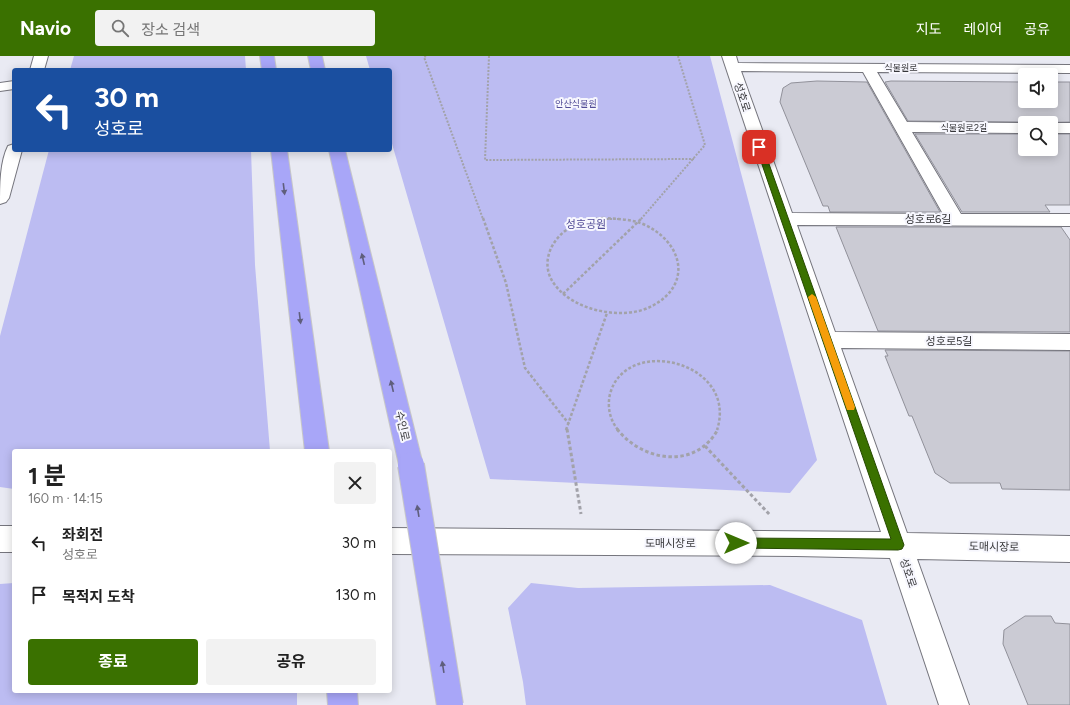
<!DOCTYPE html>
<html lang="ko">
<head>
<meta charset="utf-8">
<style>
  :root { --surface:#fff; --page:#f2f2f2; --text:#222; --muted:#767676; --accent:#3a7100 }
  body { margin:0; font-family:Figtree,"Noto Sans KR",sans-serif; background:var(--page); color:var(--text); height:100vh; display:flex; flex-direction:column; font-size:15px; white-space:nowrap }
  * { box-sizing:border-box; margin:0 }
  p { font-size:13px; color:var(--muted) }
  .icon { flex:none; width:22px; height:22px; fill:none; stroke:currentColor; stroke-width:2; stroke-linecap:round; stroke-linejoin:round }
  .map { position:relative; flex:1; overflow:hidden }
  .details { position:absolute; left:12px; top:393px; width:380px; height:244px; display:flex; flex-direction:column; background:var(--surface); border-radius:4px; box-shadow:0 2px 10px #0003 }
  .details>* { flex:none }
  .top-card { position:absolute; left:12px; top:12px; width:380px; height:84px; border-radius:4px; box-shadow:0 2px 10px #0003; background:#1a4fa0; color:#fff; overflow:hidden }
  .controls { position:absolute; left:1018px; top:12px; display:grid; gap:8px }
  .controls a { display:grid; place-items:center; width:40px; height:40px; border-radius:4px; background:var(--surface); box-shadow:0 2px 10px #0003; font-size:20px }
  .pin { position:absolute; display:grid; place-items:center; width:34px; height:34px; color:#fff; margin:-17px; border-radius:8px; box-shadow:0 2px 6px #0006 }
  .me { position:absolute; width:44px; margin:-22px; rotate:90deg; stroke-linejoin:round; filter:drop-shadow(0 0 3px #0008) }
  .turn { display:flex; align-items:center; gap:14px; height:84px; padding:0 16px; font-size:18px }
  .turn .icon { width:52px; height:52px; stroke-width:2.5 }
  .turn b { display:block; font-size:28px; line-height:34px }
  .round { display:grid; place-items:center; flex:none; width:42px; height:42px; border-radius:4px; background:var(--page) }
  .overview { display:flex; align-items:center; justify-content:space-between; height:68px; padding:0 16px }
  h1 { font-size:24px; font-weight:700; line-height:30px }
  .cta { display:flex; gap:8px; margin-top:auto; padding:8px 16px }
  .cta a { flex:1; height:46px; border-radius:4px; background:var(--accent); color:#fff; font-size:16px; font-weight:700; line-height:46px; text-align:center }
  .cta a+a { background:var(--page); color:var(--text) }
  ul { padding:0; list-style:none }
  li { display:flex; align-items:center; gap:12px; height:52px; padding:0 16px }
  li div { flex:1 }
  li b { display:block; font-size:15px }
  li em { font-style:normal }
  header { display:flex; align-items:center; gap:24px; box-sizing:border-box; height:56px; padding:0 20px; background:var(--accent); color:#fff }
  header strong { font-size:19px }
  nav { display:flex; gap:22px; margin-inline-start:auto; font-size:14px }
  .search { width:280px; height:36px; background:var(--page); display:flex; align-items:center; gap:10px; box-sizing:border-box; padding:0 14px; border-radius:4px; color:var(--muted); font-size:15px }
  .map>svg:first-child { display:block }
  .green { fill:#bcbcf2 }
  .building { fill:#cbcbd4; stroke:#91919a }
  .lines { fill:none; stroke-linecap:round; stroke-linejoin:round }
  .minor-casing { stroke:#75757d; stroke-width:2 }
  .highway-casing { stroke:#c7c7c8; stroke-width:2 }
  .path-far2 { stroke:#a2a2a9; stroke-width:2; stroke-dasharray:2 1.5; stroke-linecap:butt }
  .path-far1 { stroke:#a2a2a9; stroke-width:2.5; stroke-dasharray:3 2; stroke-linecap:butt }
  .path { stroke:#a2a2a9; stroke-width:3; stroke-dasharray:3.5 2.5; stroke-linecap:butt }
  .minor { fill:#fff; fill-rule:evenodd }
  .highway { fill:#a8a6f8; fill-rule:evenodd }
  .highway-bridge-casing { stroke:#c7c7c8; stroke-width:28; stroke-linecap:butt }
  .highway-bridge { stroke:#a8a6f8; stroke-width:26 }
  .oneway { fill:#5f5e7c }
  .route { fill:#3a7100; stroke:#264900 }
  .slow { fill:#f59e0b }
  .labels { text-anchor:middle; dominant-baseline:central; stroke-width:4; stroke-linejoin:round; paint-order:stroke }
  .far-street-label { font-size:9px; fill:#37373a; stroke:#f7f7fe }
  .far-park-label { font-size:9px; fill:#524c97; stroke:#f7f7fe }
  .street-label { font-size:11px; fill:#37373a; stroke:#f7f7fe }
  .park-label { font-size:11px; fill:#524c97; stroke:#f7f7fe }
</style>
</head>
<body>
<header>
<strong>Navio</strong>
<div class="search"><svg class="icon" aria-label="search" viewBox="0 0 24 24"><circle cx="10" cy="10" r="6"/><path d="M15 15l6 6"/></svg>장소 검색</div>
<nav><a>지도</a><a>레이어</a><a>공유</a></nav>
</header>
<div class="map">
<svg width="1070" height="649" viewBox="0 0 1070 649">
  <rect width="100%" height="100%" fill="#e9eaf3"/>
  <g class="green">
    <polygon points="74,0 245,0 246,14 70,14"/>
    <polygon points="366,0 710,0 817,404 790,437 490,423 390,81 390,14 370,14"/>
    <polygon points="49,94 251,94 255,209 270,395 14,395 14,433 0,431 0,280"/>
    <polygon points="14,527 14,635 297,635 297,649 0,649 0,528"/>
    <polygon points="531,527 578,532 770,529 862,564 887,649 526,649 523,626 508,552"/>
  </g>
  <g class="building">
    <polygon points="817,25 867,26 940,156 830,156 828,150 823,150 780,46 783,32 791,27"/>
    <polygon points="891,25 1025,26 1025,45 1051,45 1051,26 1070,26 1070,66 1026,67 1025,66 908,65 885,26"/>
    <polygon points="915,78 1025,78 1025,93 1051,93 1051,78 1070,78 1070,149 1045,149 1050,156 962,156"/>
    <polygon points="836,171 1061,171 1070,184 1070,276 878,275"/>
    <polygon points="885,294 1070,295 1070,434 1002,433 1000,427 950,427 935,417 912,360 909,360 885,300 888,300"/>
    <polygon points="1025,560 1051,560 1055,567 1070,568 1070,649 1028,649 1003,588 1004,574"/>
  </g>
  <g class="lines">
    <defs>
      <g id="minor">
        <polygon points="34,0 48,0 44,14 30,14"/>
        <path d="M722,0H736L738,7L1070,9V17L877,16L907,66L1025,67V77L912,76L961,158H1070V170L797,169L835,276L1070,278V294L841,292L907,477L1070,480V506L917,503L969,649H939L890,502L796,500L390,498V472L881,476ZM741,15L863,16L943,158L792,157Z"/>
        <polygon points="14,25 14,33 0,35 0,27"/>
        <rect x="1051" y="67" width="19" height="10"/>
        <path d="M14,88V94H22L9,142L6,146L0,148C0,129 0,106 8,90Z"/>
        <rect x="0" y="470" width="14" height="26"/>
      </g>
      <g id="highway">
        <polygon points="260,0 274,0 276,14 262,14"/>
        <polygon points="308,0 322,0 325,14 311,14"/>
        <polygon points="271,94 287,94 329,395 305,395"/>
        <polygon points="329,94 345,94 423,409 420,417 411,420 402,417 399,409"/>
        <polygon points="327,635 357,635 358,649 328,649"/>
      </g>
    </defs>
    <use href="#minor" class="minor-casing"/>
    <use href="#highway" class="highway-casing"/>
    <g class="path-far2">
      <polyline points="426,0 424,1 483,163"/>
      <polyline points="489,0 485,104 694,103"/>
      <polyline points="596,163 619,163"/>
      <polyline points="641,163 705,89 678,0"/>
    </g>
    <g class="path-far1">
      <polyline points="483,162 506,227 525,312 569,368"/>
      <path d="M604,162C595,163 586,164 577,168C554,177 537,206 555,229C574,255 624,265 652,250C694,228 682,185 643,168C631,163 617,163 604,162"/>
      <polyline points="563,238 642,162"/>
      <polyline points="566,374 607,257"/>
      <path d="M618,374C610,364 607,351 610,338C626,278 739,306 717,374"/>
    </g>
    <g class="path">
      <polyline points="567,373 581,458"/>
      <path d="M617,373C643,406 696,414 718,373"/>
      <polyline points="705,390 770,459"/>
    </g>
    <use href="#minor" class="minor"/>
    <use href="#highway" class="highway"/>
    <defs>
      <polyline id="highway-bridge" points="411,409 450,649"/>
    </defs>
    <use href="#highway-bridge" class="highway-bridge-casing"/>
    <use href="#highway-bridge" class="highway-bridge"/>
  </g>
  <defs><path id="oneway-solid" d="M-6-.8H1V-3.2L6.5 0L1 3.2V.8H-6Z"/></defs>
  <g class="oneway">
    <use href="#oneway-solid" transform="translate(284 133) rotate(83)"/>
    <use href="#oneway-solid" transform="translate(363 203) rotate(-103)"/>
    <use href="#oneway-solid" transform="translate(300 262) rotate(83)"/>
    <use href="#oneway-solid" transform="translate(392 330) rotate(-103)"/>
    <use href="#oneway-solid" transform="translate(418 455) rotate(-99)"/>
    <use href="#oneway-solid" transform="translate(443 611) rotate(-99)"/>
  </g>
  <polygon class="route" points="757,89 763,91 904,489 902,493 898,494 736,492 732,491 731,487 732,483 736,482 891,483 756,91"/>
  <polygon class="slow" points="812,238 816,241 855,351 854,354 847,354 846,351 808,241"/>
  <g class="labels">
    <g class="far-street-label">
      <text x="901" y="11">식물원로</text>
      <text x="964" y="71">식물원로2길</text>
    </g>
    <g class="far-park-label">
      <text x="576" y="47">안산식물원</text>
    </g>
    <g class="street-label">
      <text transform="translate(742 41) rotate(72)">성호로</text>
      <text x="928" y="163">성호로6길</text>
      <text x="949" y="285">성호로5길</text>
      <text transform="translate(402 370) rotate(77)">수인로</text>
      <text x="670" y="487">도매시장로</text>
      <text transform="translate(994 491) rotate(1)">도매시장로</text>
      <text transform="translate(908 517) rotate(71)">성호로</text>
    </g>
    <g class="park-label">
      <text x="586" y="168">성호공원</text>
    </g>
  </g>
</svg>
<div class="controls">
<a><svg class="icon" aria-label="sound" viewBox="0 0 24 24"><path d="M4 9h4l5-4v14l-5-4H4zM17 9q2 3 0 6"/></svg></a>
<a><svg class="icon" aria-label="search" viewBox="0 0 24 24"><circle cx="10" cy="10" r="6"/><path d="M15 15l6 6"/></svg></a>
</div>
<div class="pin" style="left:759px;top:91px;background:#d93025"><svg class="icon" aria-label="arrive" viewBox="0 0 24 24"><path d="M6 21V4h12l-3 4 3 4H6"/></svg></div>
<svg class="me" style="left:736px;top:487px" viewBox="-20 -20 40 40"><circle r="19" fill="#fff"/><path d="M0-13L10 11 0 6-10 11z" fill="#3a7100"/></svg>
<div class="top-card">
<div class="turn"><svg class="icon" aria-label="left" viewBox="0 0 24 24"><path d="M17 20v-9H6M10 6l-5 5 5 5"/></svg><div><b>30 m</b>성호로</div></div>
</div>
<section class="details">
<div class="overview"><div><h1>1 분</h1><p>160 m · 14:15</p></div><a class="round"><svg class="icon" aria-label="close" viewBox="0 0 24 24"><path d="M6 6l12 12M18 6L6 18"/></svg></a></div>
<ul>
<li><svg class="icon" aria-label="left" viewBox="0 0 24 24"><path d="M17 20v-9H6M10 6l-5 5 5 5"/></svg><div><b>좌회전</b><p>성호로</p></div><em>30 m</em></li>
<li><svg class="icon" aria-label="arrive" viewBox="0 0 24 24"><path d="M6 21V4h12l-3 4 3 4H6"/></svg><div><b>목적지 도착</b></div><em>130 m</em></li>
</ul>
<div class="cta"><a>종료</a><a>공유</a></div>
</section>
</div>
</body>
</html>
